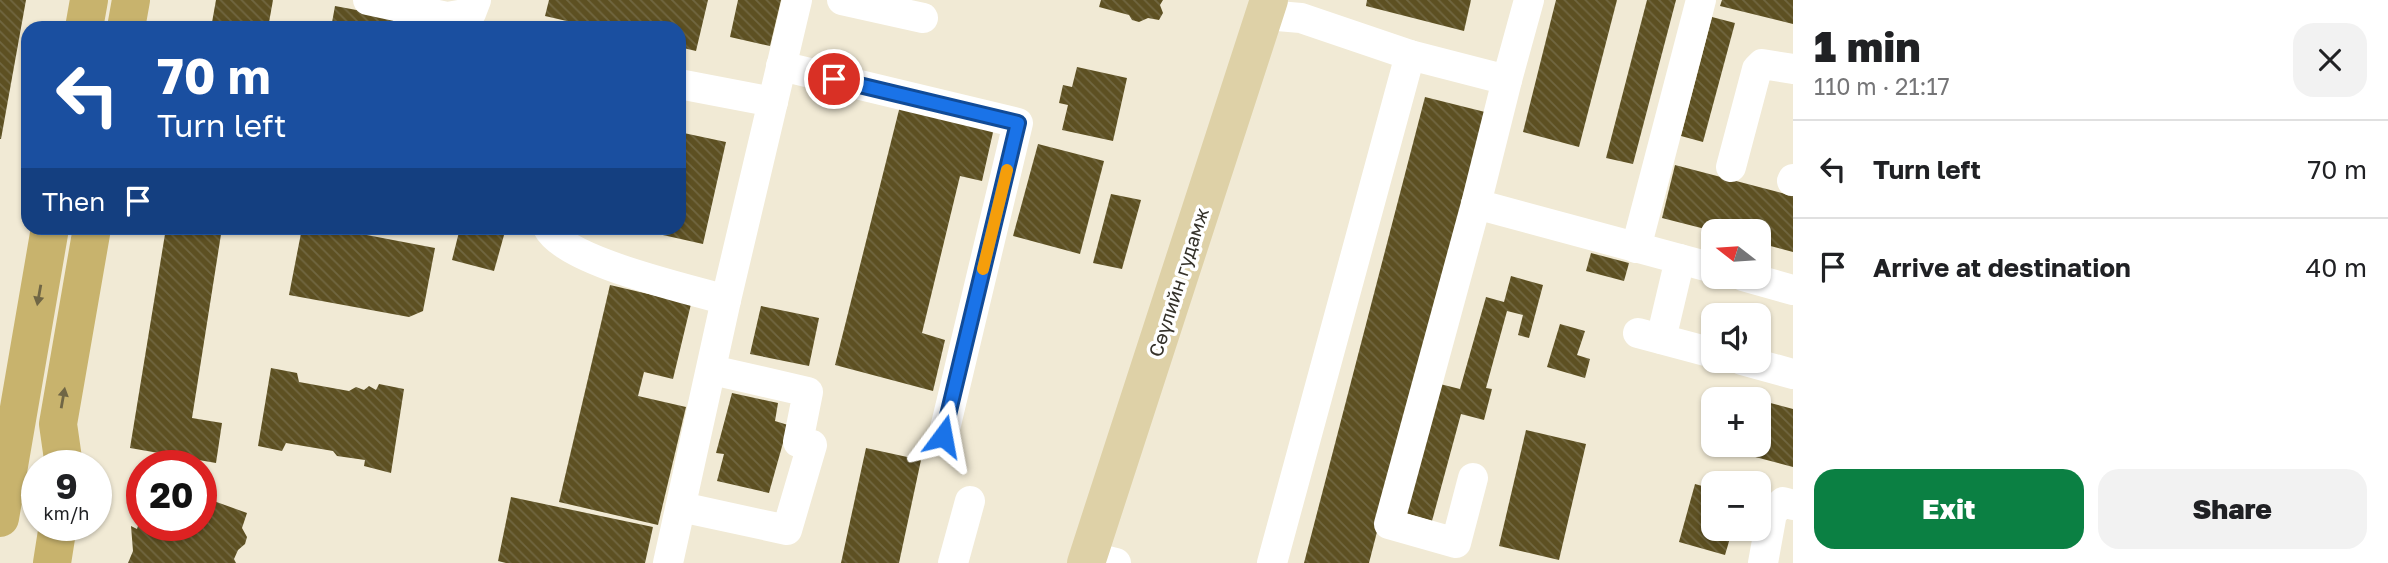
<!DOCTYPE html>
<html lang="en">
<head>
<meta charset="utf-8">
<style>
  :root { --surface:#fff; --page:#f2f2f2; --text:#202124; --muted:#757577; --line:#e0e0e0; --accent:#0b8043 }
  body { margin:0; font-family:"Golos Text",sans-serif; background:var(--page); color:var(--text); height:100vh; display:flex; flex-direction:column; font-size:26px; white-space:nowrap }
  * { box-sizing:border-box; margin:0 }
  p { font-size:23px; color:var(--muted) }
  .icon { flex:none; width:38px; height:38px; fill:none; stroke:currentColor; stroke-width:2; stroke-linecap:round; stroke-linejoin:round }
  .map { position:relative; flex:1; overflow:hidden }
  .drawer { display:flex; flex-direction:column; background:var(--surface); width:595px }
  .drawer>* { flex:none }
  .banner { position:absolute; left:21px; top:21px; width:665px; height:214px; border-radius:21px; box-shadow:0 2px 5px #0004; background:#1a4fa0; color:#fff; overflow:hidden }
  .needle { width:46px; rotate:287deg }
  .buttons { position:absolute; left:1701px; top:219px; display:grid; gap:14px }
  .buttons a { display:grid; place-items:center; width:70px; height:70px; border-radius:14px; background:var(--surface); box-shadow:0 2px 5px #0004; font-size:35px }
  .speed { position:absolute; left:21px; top:450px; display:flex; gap:14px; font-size:35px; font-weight:700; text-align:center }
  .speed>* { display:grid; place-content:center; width:91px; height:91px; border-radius:50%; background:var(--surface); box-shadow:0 2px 5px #0004; line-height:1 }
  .speed small { font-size:18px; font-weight:400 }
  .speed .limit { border:10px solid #d22; background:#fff; color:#111 }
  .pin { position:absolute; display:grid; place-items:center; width:60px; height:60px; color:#fff; margin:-30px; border:4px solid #fff; border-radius:50%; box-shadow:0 2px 7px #0007 }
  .me { position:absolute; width:77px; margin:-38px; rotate:13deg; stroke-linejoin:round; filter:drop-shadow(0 0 5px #0008) }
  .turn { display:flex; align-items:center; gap:24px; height:147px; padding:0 21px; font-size:32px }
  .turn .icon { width:91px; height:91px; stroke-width:2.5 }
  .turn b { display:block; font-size:49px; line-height:60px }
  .then { display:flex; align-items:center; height:66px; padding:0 21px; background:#0003; gap:14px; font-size:26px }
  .round { display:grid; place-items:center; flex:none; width:74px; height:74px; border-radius:21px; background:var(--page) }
  .summary { display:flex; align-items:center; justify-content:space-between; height:119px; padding:0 21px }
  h1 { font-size:42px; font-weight:800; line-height:52px }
  .action { display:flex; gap:14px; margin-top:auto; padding:14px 21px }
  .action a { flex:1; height:80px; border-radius:21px; background:var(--accent); color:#fff; font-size:28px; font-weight:800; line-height:80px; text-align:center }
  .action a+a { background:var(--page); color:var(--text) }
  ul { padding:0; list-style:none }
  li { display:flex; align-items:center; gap:21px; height:98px; padding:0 21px; border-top:2px solid var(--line) }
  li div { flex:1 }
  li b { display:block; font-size:26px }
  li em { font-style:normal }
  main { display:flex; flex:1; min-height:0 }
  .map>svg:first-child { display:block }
  .building { fill:url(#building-back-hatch) }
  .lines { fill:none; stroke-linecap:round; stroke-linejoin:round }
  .minor { stroke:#fff; stroke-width:30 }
  .major { stroke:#ded1a7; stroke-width:38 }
  .highway { stroke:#c8b36d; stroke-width:38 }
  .oneway { fill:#706645 }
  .route-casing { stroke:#114b97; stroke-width:18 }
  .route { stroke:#1a73e8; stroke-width:12 }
  .slow { stroke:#f59e0b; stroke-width:12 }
  .labels { text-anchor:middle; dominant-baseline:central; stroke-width:7; stroke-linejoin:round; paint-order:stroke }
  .street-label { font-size:19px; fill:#35322a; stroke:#fff }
</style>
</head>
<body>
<main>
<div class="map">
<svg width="1793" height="563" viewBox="0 0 1793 563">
  <defs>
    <pattern id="building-back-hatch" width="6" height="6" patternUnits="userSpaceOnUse" patternTransform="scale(1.75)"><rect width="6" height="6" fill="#5d5022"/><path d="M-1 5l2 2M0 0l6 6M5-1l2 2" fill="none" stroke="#716741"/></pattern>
  </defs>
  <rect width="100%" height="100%" fill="#f1ead5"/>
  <g class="building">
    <polygon points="0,0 26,0 1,139 0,139"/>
    <polygon points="216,0 273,0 268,28 211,28"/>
    <polygon points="549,0 708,0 696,51 679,47 679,28 597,28 545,16"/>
    <polygon points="738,0 781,0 770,46 730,37"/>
    <polygon points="1101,0 1163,0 1160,5 1163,13 1159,20 1148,18 1139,22 1132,20 1129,15 1099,7"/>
    <polygon points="1367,0 1471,0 1464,31 1366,6"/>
    <polygon points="1556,0 1617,0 1579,147 1523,132"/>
    <polygon points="1647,0 1676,0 1633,164 1606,158"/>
    <polygon points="1722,0 1793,0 1793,24 1720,6"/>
    <polygon points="335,6 394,17 392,28 331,28"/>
    <polygon points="1712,17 1735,23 1703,142 1681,136"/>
    <polygon points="1077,67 1127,78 1113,141 1062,130 1068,105 1059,103 1063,85 1072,87"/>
    <polygon points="1425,97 1485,112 1369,563 1304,563"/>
    <polygon points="900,106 994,128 982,181 960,176 922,333 945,340 933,391 835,365"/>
    <polygon points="679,132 726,142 703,244 636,229 679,228"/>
    <polygon points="1038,144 1104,161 1080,254 1013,236"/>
    <polygon points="1675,165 1793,196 1793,252 1759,243 1759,231 1713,231 1662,218"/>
    <polygon points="1111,194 1141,200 1122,269 1093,263"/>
    <polygon points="166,228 222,228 192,418 222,423 216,463 130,448"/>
    <polygon points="302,228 330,228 435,248 423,311 409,317 289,295"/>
    <polygon points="460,228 506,228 494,271 452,260"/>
    <polygon points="1591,253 1629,263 1624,281 1586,271"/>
    <polygon points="1511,276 1543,285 1529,338 1518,335 1523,315 1507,311 1486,388 1492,389 1484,420 1461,414 1432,521 1405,513 1440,384 1460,389 1486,297 1504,302"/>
    <polygon points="610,285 691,304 673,379 644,372 638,396 686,407 658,525 559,502"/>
    <polygon points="761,306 819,318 809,366 750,354"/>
    <polygon points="1560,324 1585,331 1577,355 1590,359 1585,378 1547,367"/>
    <polygon points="271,368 297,373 299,382 349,391 356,387 364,390 369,386 376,390 379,384 404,389 391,473 364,466 365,460 337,456 333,451 286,443 282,451 258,446"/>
    <polygon points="1717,389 1750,398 1750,399 1714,399"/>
    <polygon points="732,393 778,403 775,421 788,425 769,493 717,481 724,454 716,453"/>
    <polygon points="1759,400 1793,409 1793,467 1702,443 1712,405 1713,444 1759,444"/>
    <polygon points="1526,430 1586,444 1559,560 1499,546"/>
    <polygon points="866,448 921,460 899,563 841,563"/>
    <polygon points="201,482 211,500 247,513 242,528 247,537 245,544 238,550 234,559 236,563 128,563 133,551 131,526 137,529 141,516 142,525 201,525"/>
    <polygon points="1695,484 1713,489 1713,528 1733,528 1725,555 1679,542"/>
    <polygon points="511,497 653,527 645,563 506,563 498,561"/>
  </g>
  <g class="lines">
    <g class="minor">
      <polyline points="368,0 447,17 471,13 476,0"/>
      <polyline points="842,0 923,18"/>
      <polyline points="1265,15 1301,18 1410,55"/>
      <polyline points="781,66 1018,123 943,437"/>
      <polyline points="1507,80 1476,204 1713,268"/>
      <polyline points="679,84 773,102"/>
      <polyline points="1731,167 1757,69 1762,64 1793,69"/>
      <polyline points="1792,181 1793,179"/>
      <path d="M548,228C566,262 686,288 726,300"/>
      <polyline points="1636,248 1701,0"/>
      <polyline points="1743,276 1793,290"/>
      <polyline points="1638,333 1713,353"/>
      <polyline points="1661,339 1680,259"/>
      <polyline points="1742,360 1793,374"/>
      <polyline points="1473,478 1456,543 1389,524 1476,204"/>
      <polyline points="681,507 787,530 812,445 798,442 808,392 712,370"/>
      <polyline points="1088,556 1116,563"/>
      <polyline points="668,563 726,300 797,0"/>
      <polyline points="953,563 970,501"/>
      <polyline points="1272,563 1410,55 1507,80 1529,0"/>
      <polyline points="1763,563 1772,513 1783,502 1793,505"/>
    </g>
    <polyline class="major" points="1086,563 1269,0"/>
    <g class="highway">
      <polyline points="84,28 89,0"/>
      <polyline points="126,28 131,0"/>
      <polyline points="64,466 58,424 92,228"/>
      <polyline points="0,518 50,228"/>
      <polyline points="52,563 58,525"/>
    </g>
  </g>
  <defs><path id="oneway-solid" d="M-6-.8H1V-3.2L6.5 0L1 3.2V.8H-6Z" transform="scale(1.75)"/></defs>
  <g class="oneway">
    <use href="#oneway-solid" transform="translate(39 295) rotate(100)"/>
    <use href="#oneway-solid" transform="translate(63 398) rotate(-80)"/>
  </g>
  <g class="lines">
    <defs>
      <polyline id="route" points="834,79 1018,123 943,436"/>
    </defs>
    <use href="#route" class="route-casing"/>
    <use href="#route" class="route"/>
    <polyline class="slow" points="983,269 1007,170"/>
  </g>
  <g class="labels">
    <g class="street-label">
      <text transform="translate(1178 282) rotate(-72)">Сөүлийн гудамж</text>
    </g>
  </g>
</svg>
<div class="buttons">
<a><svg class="needle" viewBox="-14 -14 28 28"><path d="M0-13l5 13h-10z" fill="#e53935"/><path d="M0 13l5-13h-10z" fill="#757577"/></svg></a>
<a><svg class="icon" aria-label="sound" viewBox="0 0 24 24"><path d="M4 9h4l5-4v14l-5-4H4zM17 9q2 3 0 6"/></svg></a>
<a>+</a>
<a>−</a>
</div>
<div class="speed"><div>9<small>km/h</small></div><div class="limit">20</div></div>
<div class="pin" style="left:834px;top:79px;background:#d93025"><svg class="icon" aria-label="arrive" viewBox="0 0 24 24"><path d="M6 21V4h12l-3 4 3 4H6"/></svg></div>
<svg class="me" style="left:943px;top:436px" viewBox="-20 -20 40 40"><path d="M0-17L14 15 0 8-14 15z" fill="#1a73e8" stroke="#fff" stroke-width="4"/></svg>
<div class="banner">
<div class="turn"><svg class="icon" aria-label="left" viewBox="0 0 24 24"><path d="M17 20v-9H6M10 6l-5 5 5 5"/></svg><div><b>70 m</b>Turn left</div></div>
<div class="then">Then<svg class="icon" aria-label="arrive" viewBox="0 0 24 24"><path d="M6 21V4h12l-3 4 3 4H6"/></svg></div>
</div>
</div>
<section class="drawer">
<div class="summary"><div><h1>1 min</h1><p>110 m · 21:17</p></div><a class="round"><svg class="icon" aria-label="close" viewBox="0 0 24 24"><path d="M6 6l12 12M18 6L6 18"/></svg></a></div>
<ul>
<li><svg class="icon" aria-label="left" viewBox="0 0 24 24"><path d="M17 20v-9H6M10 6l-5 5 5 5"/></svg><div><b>Turn left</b></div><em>70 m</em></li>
<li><svg class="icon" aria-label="arrive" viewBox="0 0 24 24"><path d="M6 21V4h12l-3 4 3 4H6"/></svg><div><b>Arrive at destination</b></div><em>40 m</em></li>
</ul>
<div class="action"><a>Exit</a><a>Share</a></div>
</section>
</main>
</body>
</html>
